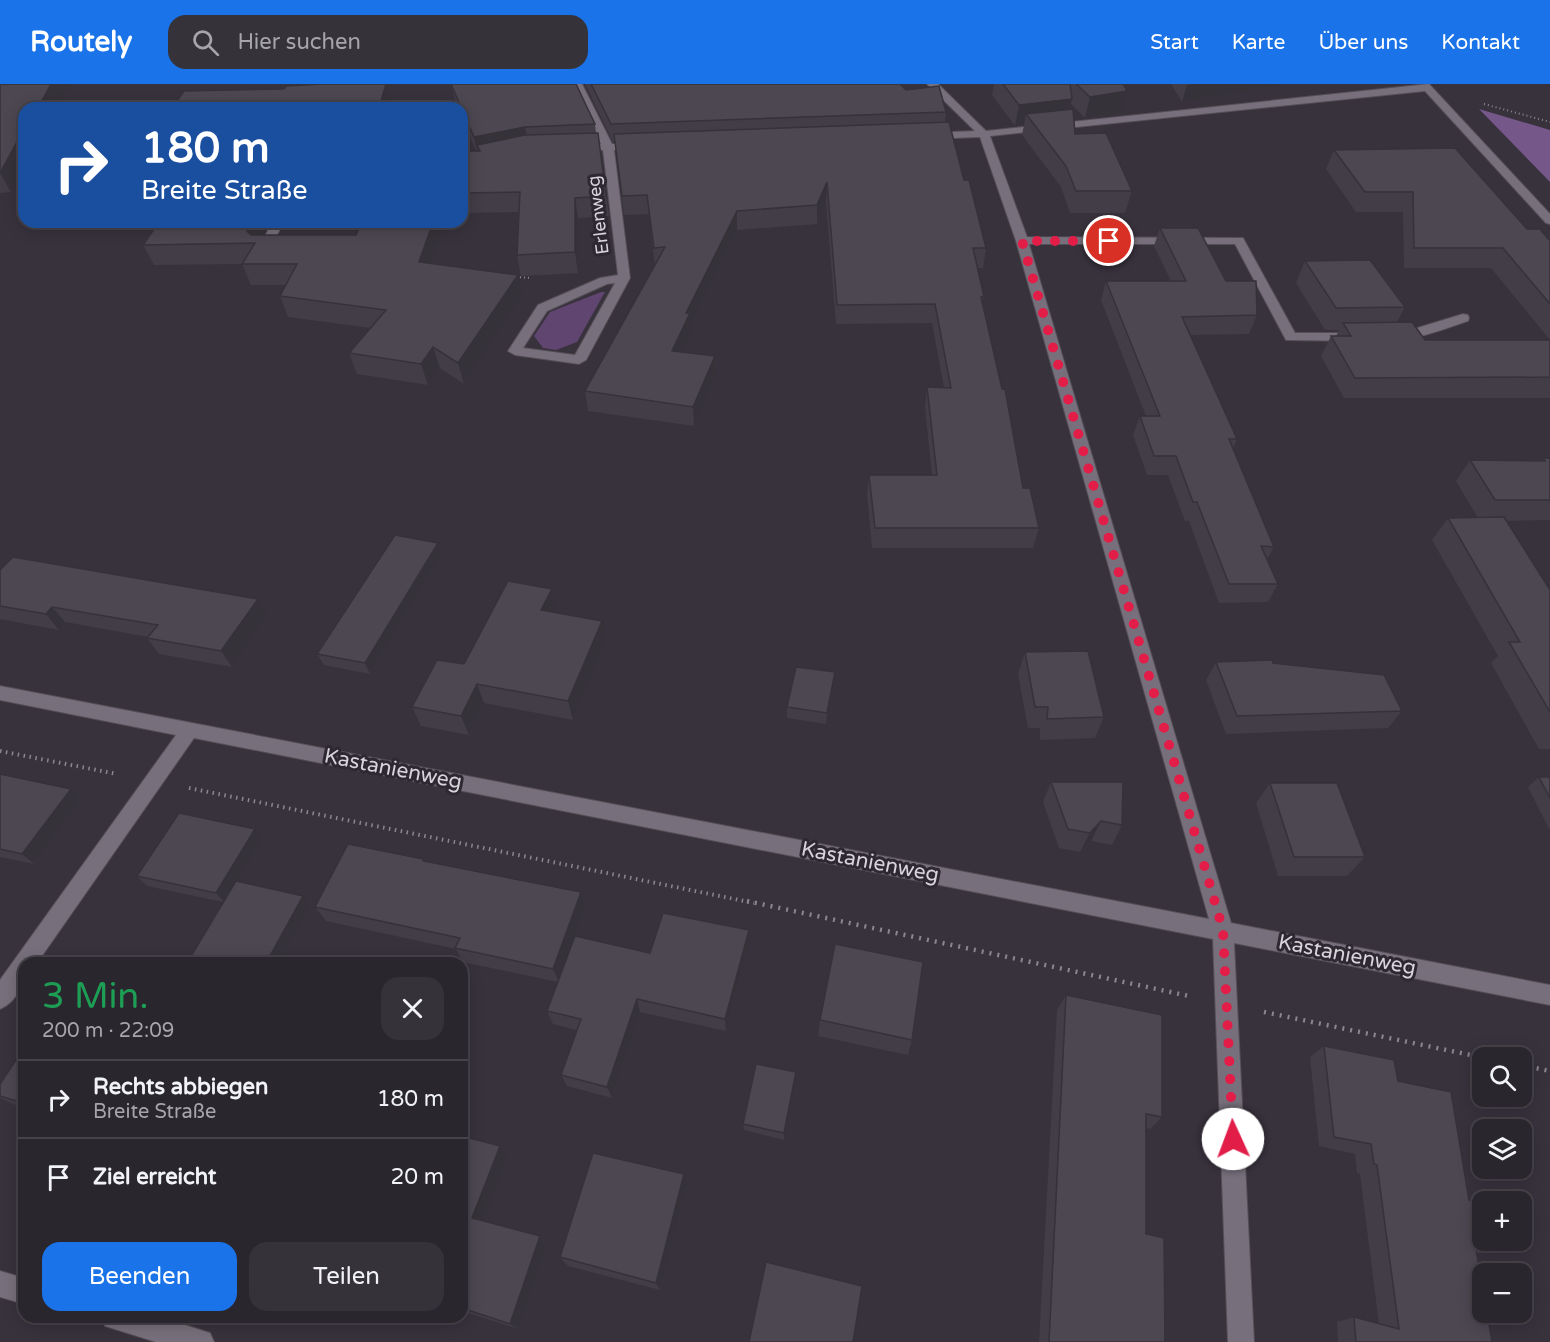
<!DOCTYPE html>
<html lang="de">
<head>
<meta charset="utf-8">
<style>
  :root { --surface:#2a262e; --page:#36323a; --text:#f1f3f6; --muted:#a5a5aa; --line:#46434a; --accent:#1a73e8 }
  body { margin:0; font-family:"Varela Round",sans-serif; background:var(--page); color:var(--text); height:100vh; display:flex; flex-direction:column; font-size:22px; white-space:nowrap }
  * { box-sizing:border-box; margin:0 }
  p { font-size:20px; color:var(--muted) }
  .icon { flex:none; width:33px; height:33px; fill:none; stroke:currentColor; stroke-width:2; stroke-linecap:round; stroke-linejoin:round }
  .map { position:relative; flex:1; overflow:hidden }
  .panel { position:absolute; left:18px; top:873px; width:450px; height:366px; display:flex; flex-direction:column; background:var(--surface); border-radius:18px; box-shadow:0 3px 15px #0003,0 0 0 2px var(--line) }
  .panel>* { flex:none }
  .banner { position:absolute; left:18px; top:18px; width:450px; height:126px; border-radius:18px; box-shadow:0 3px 15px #0003,0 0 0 2px var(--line); background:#1a4fa0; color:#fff; overflow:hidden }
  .fabs { position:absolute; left:1472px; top:963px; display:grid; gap:12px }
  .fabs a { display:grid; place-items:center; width:60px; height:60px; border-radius:12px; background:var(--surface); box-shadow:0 3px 15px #0003,0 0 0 2px var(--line); font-size:30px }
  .pin { position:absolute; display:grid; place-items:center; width:51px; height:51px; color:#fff; margin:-26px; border:3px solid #fff; border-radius:50%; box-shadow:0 2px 6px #0007 }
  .me { position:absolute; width:66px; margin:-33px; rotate:358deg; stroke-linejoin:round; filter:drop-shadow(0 0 4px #0008) }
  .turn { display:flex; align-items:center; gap:21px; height:126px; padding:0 24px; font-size:27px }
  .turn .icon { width:78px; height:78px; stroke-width:2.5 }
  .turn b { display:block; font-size:42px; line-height:51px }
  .round { display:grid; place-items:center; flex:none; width:63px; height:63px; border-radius:18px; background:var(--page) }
  .headline { display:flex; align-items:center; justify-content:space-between; height:102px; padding:0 24px }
  h1 { font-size:36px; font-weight:600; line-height:45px; color:#1e9e55 }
  .action { display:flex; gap:12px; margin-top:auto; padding:12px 24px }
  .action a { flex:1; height:69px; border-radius:18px; background:var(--accent); color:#fff; font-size:24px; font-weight:600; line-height:69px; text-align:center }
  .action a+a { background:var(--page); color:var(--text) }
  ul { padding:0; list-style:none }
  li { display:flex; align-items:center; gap:18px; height:78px; padding:0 24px; border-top:2px solid var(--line) }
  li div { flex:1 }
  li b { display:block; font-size:22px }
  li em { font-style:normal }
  header { display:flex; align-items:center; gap:36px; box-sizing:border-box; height:84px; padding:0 30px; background:var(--accent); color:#fff }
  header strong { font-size:28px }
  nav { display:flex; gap:33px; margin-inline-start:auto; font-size:21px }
  .search { width:420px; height:54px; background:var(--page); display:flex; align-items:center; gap:15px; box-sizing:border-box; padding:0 21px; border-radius:18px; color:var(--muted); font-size:22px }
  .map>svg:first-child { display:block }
  .green { fill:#5f4570 }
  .forest { fill:#755789 }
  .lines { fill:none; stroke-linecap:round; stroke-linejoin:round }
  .minor-casing { stroke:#544e57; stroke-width:2 }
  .path-far2 { stroke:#8b868f; stroke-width:2; stroke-dasharray:1 3; stroke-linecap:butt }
  .path-far1 { stroke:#8b868f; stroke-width:4; stroke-dasharray:1.5 4.5; stroke-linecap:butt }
  .path { stroke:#8b868f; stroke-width:4.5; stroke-dasharray:2 6; stroke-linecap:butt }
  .minor { fill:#77707c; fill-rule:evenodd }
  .wall { fill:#423d47 }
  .shaded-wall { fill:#363239 }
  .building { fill:#4d4752; stroke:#363239; stroke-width:1.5 }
  .route { stroke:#e11d48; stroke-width:10; stroke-dasharray:0 18 }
  .labels { text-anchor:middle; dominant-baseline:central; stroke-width:6; stroke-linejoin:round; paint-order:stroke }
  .far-street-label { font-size:18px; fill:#d8d4db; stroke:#2e2832 }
  .street-label { font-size:21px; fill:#d8d4db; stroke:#2e2832 }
</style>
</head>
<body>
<header>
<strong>Routely</strong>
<div class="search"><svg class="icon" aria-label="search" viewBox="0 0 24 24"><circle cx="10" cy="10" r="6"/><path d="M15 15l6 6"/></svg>Hier suchen</div>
<nav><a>Start</a><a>Karte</a><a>Über uns</a><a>Kontakt</a></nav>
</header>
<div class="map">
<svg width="1550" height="1258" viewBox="0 0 1550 1258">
  <rect width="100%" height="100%" fill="#38323d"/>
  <polygon class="green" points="601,208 605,208 577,258 556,266 543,264 534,252 550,228"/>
  <polygon class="forest" points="1479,25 1550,46 1550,98"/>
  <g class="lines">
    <defs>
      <g id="minor">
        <path d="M572,0H582L612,60L639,59L644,62L639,65L614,66L630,194L586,276L579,280L515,271L508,267L538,221L600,194L618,191L603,66L577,67L572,64L577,61L601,60ZM615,199L575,271L523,264L547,227L607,200Z"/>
        <path d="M927,0H938L986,47L1429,0L1550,130V140L1546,139L1425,7L990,52L1027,153L1243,154L1295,249H1353L1360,253L1353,257L1286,256L1235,160H1029L1231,839L1550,901V921L1234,859L1254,1258H1228L1213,855L194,654L37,879H24C24,897 19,917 0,925V896L176,651L0,616V602L1209,835L1016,157L980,53L927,55L922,52L927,49L975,47Z"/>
        <polygon points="272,138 375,138 376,139 370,154 364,158 358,154 363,143 281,143 271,163 275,166 273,169 260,169 258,166"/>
        <path d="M1463,230L1468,231L1469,234L1468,237C1452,242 1401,263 1389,252L1391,249L1404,248Z"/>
        <polygon points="0,1187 24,1194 24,1220 0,1213"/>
        <polygon points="101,1233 160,1233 210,1249 214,1258 156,1258 105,1242"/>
      </g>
    </defs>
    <use href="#minor" class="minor-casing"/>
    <g class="path-far2">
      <polyline points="1484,20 1550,38"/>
      <polyline points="516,193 532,194"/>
    </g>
    <g class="path-far1">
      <polyline points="0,667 117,690"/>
      <polyline points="189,704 754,819"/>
    </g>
    <g class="path">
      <polyline points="747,817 1189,912"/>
      <polyline points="1264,928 1485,974"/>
      <polyline points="1521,981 1550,987"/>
    </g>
    <use href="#minor" class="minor"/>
  </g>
  <g class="wall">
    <polygon points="0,0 70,0 58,24 24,24 11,108 0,109"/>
    <polygon points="451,0 595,40 596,50 598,49 609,132 578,134 578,189 521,192 517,171 519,128 462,129 462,67 476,67 462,33 462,24 458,24 455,17"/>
    <polygon points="585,0 900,0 906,6 946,28 945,38 986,164 983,184 977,184 984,213 982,219 1023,404 1039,444 1033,464 872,464 867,411 869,391 932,391 925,323 927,303 944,304 932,239 836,240 826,117 817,140 737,146 691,240 692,249 682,268 715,272 716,292 694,342 588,327 585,307 655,182 649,130 624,131 615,58 613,58"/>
    <polygon points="994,0 1123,0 1122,28 1085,34 1071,20 1069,25 1075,50 1132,107 1125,129 1070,129 1061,103 1022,51 1024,41 1015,42 992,11"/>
    <polygon points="1171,0 1288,0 1182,18"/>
    <polygon points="1334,66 1527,145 1550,157 1550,314 1344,314 1321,272 1331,252 1336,252 1339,246 1325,246 1296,199 1305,177 1405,223 1397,238 1425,256 1550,256 1491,184 1404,184 1403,128 1356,128 1326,85"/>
    <polygon points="149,138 271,138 265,151 356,151 362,138 445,138 431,180 522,212 464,300 440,284 428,301 357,290 349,269 371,244 288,233 280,212 286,201 251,201 242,180 154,181 143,161 153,146"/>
    <polygon points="1160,144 1226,197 1257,231 1249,250 1190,251 1237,355 1233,365 1274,463 1267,475 1278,500 1268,518 1219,519 1189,437 1185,437 1168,391 1147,391 1133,351 1140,332 1146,332 1101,216 1106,197 1171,197 1154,162"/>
    <polygon points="1543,374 1550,374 1550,436 1506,437 1550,506 1550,665 1539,665 1491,579 1498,572 1432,456 1448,434 1478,434 1456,397 1470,376 1541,377"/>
    <polygon points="442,470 370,590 324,581 317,570"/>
    <polygon points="0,486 267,531 232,583 159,570 147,554 148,553 65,538 59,546 0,535"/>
    <polygon points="552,505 557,525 555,529 606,557 573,636 484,619 469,651 421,642 412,623 464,580"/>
    <polygon points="1025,568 1104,633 1095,654 1040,656 1040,644 1028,644 1018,590"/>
    <polygon points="1216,578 1402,627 1388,644 1226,650 1206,596"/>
    <polygon points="835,588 834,599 826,640 787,634 787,623"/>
    <polygon points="0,690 71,705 82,715 34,780 0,773"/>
    <polygon points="1539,693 1550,693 1550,745 1549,745 1528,703"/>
    <polygon points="1051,698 1122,741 1112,761 1091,757 1080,768 1059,764 1043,718"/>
    <polygon points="1270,699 1365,773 1347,792 1278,792 1256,719"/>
    <polygon points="262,755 237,798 310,822 279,879 187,879 223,818 147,802 137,792"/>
    <polygon points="423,775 425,778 586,822 575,853 650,869 749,860 726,947 640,928 612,1014 567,1002 561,991 577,946 553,940 547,927 558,898 463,878 456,865 326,837 315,823"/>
    <polygon points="1066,911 1162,1033 1150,1045 1146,1044 1146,1150 1165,1258 1039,1258 1057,926"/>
    <polygon points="820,936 912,956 908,971 818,952"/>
    <polygon points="1324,962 1398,997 1469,1116 1495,1164 1477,1170 1492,1258 1338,1258 1337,1238 1354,1233 1379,1240 1360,1090 1357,1089 1355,1070 1319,1062 1310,973"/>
    <polygon points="24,964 24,1025 0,1014 0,1000"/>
    <polygon points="796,988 795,995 784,1056 744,1046 743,1040"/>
    <polygon points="462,1052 508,1073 484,1137 540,1152 547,1161 519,1245 462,1227"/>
    <polygon points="687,1101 660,1206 568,1182 560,1173"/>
  </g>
  <g class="shaded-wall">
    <polygon points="51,0 70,0 58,24 38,24"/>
    <polygon points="386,0 387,0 392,16 390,24 379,24"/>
    <polygon points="1193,0 1288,0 1182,18 1187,1"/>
    <polygon points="1127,7 1122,28 1085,34 1090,13"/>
    <polygon points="1072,15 1067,36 1026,30 1024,41 1015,42 1019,21"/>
    <polygon points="525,43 528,61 477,61 480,70 478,71 474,53"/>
    <polygon points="24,45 24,83 11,108 0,89"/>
    <polygon points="827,98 826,117 817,140 817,121"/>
    <polygon points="575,114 578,134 578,189 575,168"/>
    <polygon points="737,127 737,146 691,240 692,249 674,287 672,267 686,229"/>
    <polygon points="252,138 271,138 257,165 247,147"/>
    <polygon points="433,138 445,138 425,199 419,178"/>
    <polygon points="518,191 522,212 464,300 458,279"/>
    <polygon points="433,263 440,284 428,301 421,280"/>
    <polygon points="715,272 716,292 694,342 693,323"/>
    <polygon points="438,459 442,470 370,590 365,579"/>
    <polygon points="552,505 557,525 547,546 541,526"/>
    <polygon points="258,515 267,531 232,583 221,567"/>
    <polygon points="52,523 65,538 59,546 46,530"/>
    <polygon points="602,537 606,557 573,636 568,617"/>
    <polygon points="835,588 834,599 826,640 827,629"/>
    <polygon points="477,600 484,619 469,651 461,632"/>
    <polygon points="71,705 82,715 34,780 22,770"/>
    <polygon points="1101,737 1091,757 1080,768 1090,749"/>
    <polygon points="255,745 262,755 225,819 216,809"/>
    <polygon points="581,808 586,822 559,898 553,885"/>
    <polygon points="303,812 310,822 279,879 266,879"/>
    <polygon points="749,846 749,860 726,947 725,935"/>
    <polygon points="637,915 640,928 612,1014 607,1003"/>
    <polygon points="796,988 795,995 784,1056 784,1049"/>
    <polygon points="500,1062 508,1073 482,1143 472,1134"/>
    <polygon points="684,1090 687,1101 660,1206 656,1199"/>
    <polygon points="540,1152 547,1161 519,1245 510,1240"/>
  </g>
  <g class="building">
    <polygon points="0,0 51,0 38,24 24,24 24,45 0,89"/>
    <polygon points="322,0 386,0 379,24 172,24 184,7 284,5 286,2"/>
    <polygon points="451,0 576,0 595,40 525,43 474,53"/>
    <polygon points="591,0 900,0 906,6 939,2 946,28 611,40"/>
    <polygon points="1003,0 1070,0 1072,15 1019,21"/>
    <polygon points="1076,0 1123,0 1127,7 1090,13"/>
    <polygon points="1073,25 1075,50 1106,49 1132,107 1076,107 1066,82 1026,30"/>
    <polygon points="949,38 964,96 969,96 986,164 973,164 984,213 981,213 1002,305 1005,305 1023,404 1030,404 1039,444 875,444 869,391 937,391 927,303 951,304 935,220 837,221 827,98 817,121 737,127 686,229 690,229 672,267 715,272 693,323 585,307 665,163 654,164 647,111 622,112 614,50"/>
    <polygon points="598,49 606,112 575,114 575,168 517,171 520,108 462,109 462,67 480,67 477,61 525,51"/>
    <polygon points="1455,64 1527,145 1540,145 1550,157 1550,220 1503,164 1414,164 1413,108 1365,108 1334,66"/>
    <polygon points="159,138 252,138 247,147 251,151 356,151 362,138 433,138 419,178 518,191 458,279 433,263 421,280 349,269 386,226 280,212 297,180 242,180 255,159 143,161"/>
    <polygon points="1160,144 1198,144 1226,197 1256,197 1257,231 1182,233 1237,355 1229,355 1274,463 1261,462 1278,500 1229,500 1197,418 1193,418 1176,372 1154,372 1140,332 1160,332 1106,197 1186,197"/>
    <polygon points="1370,176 1405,223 1336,224 1305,177"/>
    <polygon points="1412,238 1425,256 1550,256 1550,293 1355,294 1331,252 1351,252 1343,239"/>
    <polygon points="1543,374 1550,374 1550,416 1495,416 1470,376 1545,377"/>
    <polygon points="1504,433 1550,506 1550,628 1509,558 1520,558 1448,434"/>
    <polygon points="395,451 438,459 365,579 317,570"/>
    <polygon points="13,473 258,515 221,567 147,554 158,541 52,523 46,530 0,522 0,486"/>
    <polygon points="508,497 552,505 541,526 602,537 568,617 477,600 461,632 412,623 437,576 464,580"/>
    <polygon points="1088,567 1104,633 1047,635 1048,623 1035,623 1025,568"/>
    <polygon points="1272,576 1273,579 1384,591 1402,627 1237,632 1216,578"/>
    <polygon points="796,583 835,588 827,629 787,623"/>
    <polygon points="0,690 71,705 22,770 0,765"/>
    <polygon points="1539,693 1550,693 1550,714"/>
    <polygon points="1051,698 1123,698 1122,741 1101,737 1090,749 1068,745"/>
    <polygon points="1270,699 1337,699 1365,773 1294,773"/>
    <polygon points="179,729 255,745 216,809 137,792"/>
    <polygon points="348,760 423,775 423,777 581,808 553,885 455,864 460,854 315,823"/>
    <polygon points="236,797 303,812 266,879 258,879 241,875 239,879 187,879"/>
    <polygon points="663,829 749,846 725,935 637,915 607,1003 561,991 581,935 547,927 575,852 650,869"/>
    <polygon points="835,860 923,878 912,956 820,936"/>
    <polygon points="1066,911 1162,931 1162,1033 1146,1030 1146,1150 1164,1154 1165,1258 1049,1258"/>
    <polygon points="1324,962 1394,976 1398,997 1451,1008 1469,1116 1482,1119 1482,1156 1494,1156 1495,1164 1475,1159 1482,1200 1482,1228 1487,1228 1492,1258 1356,1258 1354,1233 1399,1245 1377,1081 1374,1080 1371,1060 1334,1053"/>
    <polygon points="24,964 24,1019 0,1012 0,1000"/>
    <polygon points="756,980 796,988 784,1049 743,1040"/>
    <polygon points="462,1052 500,1062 472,1134 540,1152 510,1240 462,1224"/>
    <polygon points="593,1069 684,1090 656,1199 560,1173"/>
    <polygon points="766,1178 862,1202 853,1258 749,1258"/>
  </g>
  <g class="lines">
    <polyline class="route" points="1109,157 1022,157 1223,846 1233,1055"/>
  </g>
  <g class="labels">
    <g class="far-street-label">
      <text transform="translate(598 131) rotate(-97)">Erlenweg</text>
    </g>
    <g class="street-label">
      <text transform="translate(393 685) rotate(11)">Kastanienweg</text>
      <text transform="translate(870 778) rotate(11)">Kastanienweg</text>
      <text transform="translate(1347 871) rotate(11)">Kastanienweg</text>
    </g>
  </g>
</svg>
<div class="fabs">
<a><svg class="icon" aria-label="search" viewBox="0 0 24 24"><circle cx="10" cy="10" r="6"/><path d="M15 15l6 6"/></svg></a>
<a><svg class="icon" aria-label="layers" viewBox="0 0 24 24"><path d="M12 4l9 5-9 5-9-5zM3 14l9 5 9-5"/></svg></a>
<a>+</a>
<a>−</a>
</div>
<div class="pin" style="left:1109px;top:157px;background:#d93025"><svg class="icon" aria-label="arrive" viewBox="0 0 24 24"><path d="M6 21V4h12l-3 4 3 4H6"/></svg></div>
<svg class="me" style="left:1233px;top:1055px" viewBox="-20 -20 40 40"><circle r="19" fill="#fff"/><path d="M0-13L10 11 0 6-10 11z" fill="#e11d48"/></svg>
<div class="banner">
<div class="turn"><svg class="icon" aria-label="right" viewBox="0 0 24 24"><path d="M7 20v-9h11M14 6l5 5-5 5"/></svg><div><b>180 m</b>Breite Straße</div></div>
</div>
<section class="panel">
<div class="headline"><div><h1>3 Min.</h1><p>200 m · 22:09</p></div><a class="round"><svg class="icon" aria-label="close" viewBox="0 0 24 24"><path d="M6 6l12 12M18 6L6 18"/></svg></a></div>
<ul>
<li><svg class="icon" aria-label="right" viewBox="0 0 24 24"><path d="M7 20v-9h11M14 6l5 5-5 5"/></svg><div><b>Rechts abbiegen</b><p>Breite Straße</p></div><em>180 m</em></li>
<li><svg class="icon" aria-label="arrive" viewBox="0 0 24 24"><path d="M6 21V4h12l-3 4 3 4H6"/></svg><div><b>Ziel erreicht</b></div><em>20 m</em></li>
</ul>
<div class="action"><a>Beenden</a><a>Teilen</a></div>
</section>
</div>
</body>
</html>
